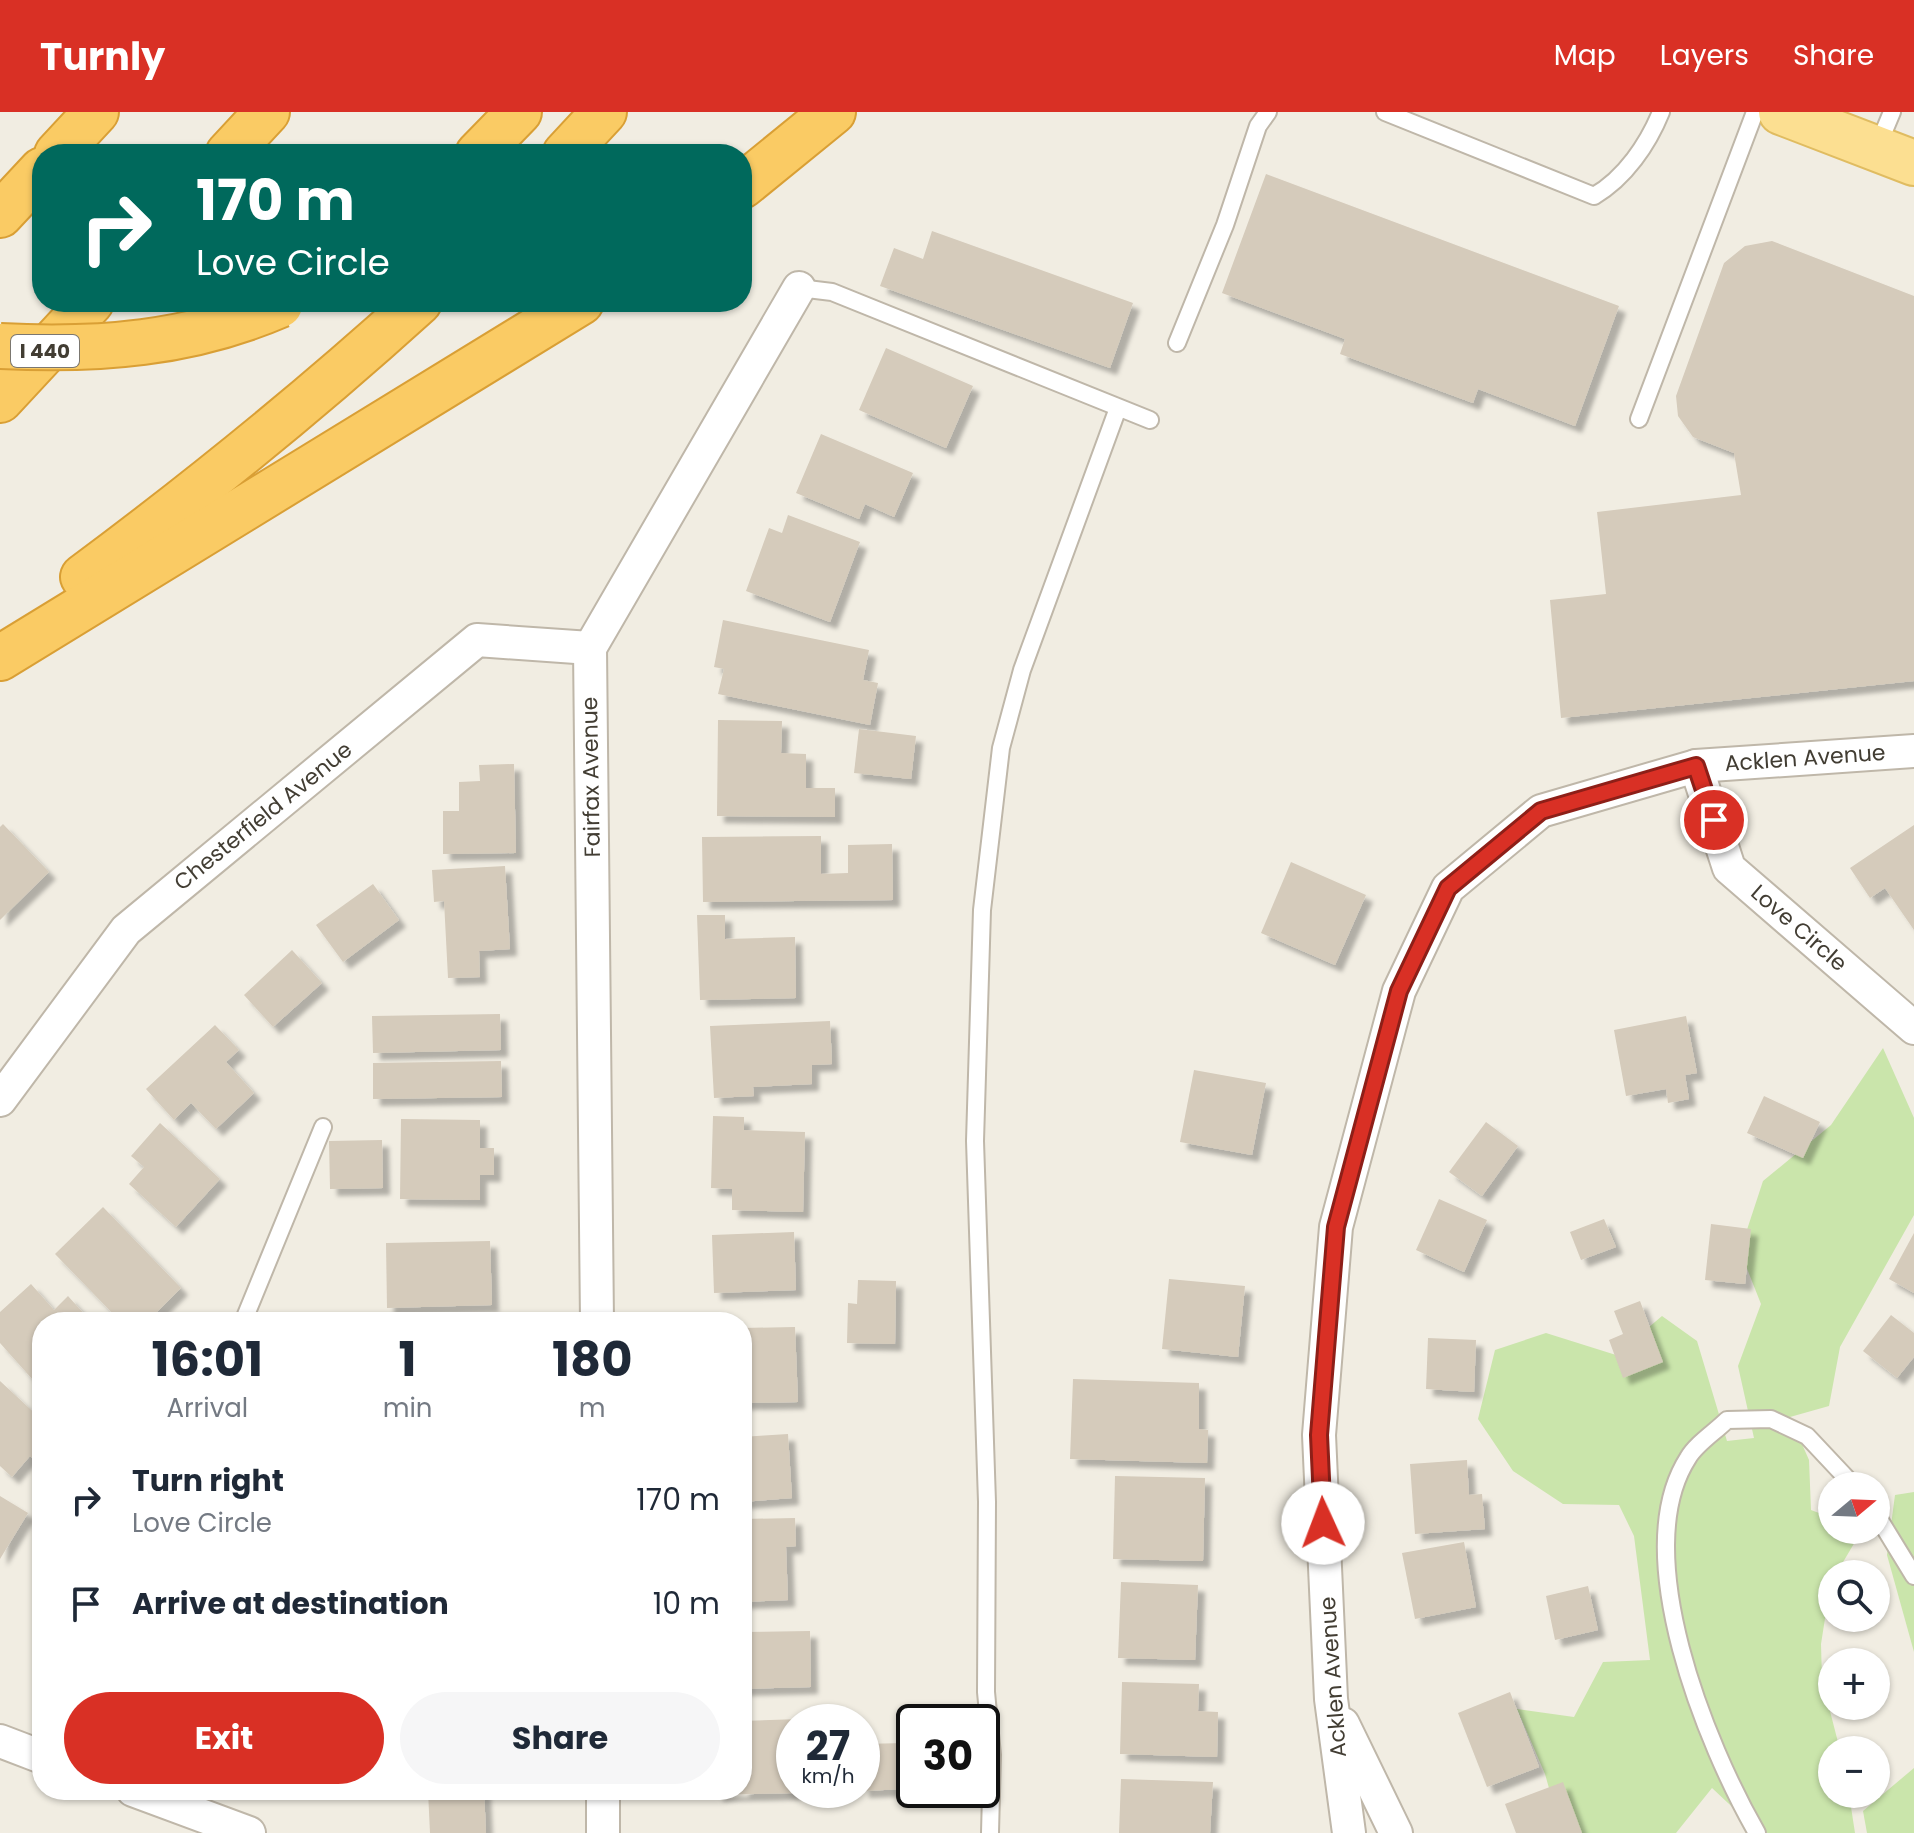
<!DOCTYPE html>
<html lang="en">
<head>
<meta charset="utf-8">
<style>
  :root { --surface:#fff; --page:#f6f6f7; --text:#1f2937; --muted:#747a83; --accent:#d93025 }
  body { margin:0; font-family:Poppins,sans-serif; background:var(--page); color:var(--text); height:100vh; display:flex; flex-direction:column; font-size:30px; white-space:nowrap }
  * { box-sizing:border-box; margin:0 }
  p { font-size:26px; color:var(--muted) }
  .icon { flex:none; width:44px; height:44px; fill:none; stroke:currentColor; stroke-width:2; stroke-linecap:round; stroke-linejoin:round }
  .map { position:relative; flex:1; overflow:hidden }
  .drawer { position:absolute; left:32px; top:1200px; width:720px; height:488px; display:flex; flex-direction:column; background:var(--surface); border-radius:32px; box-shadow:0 2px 6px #0004 }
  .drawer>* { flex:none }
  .banner { position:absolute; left:32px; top:32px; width:720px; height:168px; border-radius:32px; box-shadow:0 2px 6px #0004; background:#00695c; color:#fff; overflow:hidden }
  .needle { width:52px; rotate:71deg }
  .buttons { position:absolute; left:1818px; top:1360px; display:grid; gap:16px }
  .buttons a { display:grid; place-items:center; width:72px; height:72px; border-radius:50%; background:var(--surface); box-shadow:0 2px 6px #0004; font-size:40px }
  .speed { position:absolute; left:776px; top:1592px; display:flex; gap:16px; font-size:40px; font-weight:700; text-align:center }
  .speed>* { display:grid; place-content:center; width:104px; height:104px; border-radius:50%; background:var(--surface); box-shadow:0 2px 6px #0004; line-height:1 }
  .speed small { font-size:20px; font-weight:400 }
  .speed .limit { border:4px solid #111; border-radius:12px; background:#fff; color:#111 }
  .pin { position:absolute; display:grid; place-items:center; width:68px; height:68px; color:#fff; margin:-34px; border:4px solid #fff; border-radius:50%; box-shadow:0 2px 8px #0007 }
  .me { position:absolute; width:88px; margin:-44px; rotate:358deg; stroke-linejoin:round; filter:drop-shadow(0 0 6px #0008) }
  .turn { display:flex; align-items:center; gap:28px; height:168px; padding:0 32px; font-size:36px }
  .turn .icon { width:104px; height:104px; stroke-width:2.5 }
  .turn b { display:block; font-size:56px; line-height:68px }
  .eta { display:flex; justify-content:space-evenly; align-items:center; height:136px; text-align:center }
  .eta b { font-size:48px; font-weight:700; line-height:56px }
  .action { display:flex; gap:16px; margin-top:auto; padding:16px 32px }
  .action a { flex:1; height:92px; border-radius:48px; background:var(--accent); color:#fff; font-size:32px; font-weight:700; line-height:92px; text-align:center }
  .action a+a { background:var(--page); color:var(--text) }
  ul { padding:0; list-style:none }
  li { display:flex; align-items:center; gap:24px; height:104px; padding:0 32px }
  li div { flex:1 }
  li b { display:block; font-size:30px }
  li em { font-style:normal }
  header { display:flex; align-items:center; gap:48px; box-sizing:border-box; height:112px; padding:0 40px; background:var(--accent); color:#fff }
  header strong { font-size:38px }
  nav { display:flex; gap:44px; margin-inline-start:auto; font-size:28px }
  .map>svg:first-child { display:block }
  .green { fill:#cae5ab }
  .building { fill:#d5cbbb; filter:url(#shadow) }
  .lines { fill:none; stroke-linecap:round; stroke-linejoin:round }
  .service-casing { stroke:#bfb7a9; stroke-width:20 }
  .minor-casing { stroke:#bfb7a9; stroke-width:36 }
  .primary-casing { stroke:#e0bc61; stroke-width:48 }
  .motorway-casing { stroke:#d99f35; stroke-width:48 }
  .service { stroke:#fff; stroke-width:16 }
  .minor { stroke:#fff; stroke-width:32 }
  .primary { stroke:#fcdf91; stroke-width:44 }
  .motorway { stroke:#facb64; stroke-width:44 }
  .motorway-bridge-casing { stroke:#d99f35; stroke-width:48; stroke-linecap:butt }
  .motorway-bridge { stroke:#facb64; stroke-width:44 }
  .route-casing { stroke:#8d1f18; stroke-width:20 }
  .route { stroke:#d93025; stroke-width:14 }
  .labels { text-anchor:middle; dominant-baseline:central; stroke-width:7; stroke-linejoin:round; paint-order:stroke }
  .shield { fill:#fff; stroke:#7b7770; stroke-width:2 }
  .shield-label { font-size:20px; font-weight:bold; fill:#423d33 }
  .street-label { font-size:22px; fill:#423d33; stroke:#fff }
</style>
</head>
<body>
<header>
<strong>Turnly</strong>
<nav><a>Map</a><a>Layers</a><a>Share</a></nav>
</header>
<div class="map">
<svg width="1914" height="1721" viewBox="0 0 1914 1721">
  <defs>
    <filter id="shadow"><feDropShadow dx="7" dy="7" stdDeviation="2" flood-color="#0004"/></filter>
  </defs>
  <rect width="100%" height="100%" fill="#f1ede2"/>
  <g class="green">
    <polygon points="1883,936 1914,1006 1914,1103 1840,1235 1829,1294 1790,1305 1809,1348 1811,1398 1832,1406 1832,1418 1862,1418 1836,1462 1832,1462 1821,1532 1822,1568 1840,1638 1832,1638 1832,1682 1849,1682 1855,1721 1760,1721 1712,1676 1676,1721 1579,1721 1558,1708 1545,1662 1517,1597 1574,1605 1603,1550 1650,1548 1634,1424 1619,1393 1563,1392 1513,1359 1478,1307 1495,1238 1546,1221 1616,1243 1662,1204 1697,1229 1727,1329 1754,1326 1738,1254 1761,1192 1740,1139 1763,1069 1831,1013"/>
    <polygon points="1914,1380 1914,1540 1887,1443 1895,1383"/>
    <polygon points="1914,1656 1914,1721 1867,1721 1863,1699"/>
  </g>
  <g class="building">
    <polygon points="1266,62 1619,194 1575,314 1478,277 1473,291 1340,242 1345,227 1222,181"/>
    <polygon points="932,119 1133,191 1110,256 880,174 894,136 923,147"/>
    <polygon points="1772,129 1914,184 1914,569 1561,606 1550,488 1606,482 1597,400 1741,383 1734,341 1693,325 1678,304 1676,284 1724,151 1745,134"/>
    <polygon points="886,236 973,274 946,336 859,298"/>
    <polygon points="821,322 913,361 894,405 865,392 859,407 796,381"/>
    <polygon points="788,403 860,430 830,510 746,479 769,416 782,421"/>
    <polygon points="723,508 869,538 863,568 878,571 870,613 718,582 724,557 714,555"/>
    <polygon points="718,608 782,609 781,641 806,642 806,676 835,676 835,705 717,704"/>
    <polygon points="859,617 916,624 911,667 854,661"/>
    <polygon points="514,652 516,741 443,742 443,699 459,699 459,670 480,669 479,653"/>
    <polygon points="3,712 49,760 0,808 0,715"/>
    <polygon points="1914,713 1914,818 1885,776 1870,786 1850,756"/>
    <polygon points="821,724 821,762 848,761 848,733 892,732 893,788 703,790 702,725"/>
    <polygon points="1291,750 1366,783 1335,853 1261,821"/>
    <polygon points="505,754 510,837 479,839 480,865 448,866 444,789 434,790 432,758"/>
    <polygon points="373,772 399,808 343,850 316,813"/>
    <polygon points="697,803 725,803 725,827 795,825 796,886 700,888"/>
    <polygon points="292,838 322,871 273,915 244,883"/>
    <polygon points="500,902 501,938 373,941 372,904"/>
    <polygon points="1686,904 1697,961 1685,963 1689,987 1668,991 1666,977 1626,984 1614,918"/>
    <polygon points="830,909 832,952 812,953 812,972 753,975 754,984 714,986 710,914"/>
    <polygon points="215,913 239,938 226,950 254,981 216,1017 191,991 174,1008 146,977"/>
    <polygon points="501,949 502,985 373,987 373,951"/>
    <polygon points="1194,958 1266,971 1252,1043 1180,1030"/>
    <polygon points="1764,984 1820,1010 1803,1046 1747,1021"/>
    <polygon points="713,1004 744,1005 744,1018 805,1020 803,1100 732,1098 732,1077 711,1076"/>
    <polygon points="401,1007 480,1008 480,1036 494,1036 494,1063 480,1063 480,1088 400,1087"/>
    <polygon points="1486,1010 1518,1034 1482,1084 1449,1060"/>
    <polygon points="160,1011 220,1067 176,1115 129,1072 144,1055 131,1044"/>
    <polygon points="382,1028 383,1076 330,1077 329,1029"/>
    <polygon points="1439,1087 1487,1108 1464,1160 1416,1138"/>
    <polygon points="103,1095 181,1176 147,1210 121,1210 55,1142"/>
    <polygon points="1604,1107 1616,1135 1581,1148 1570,1120"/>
    <polygon points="1711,1112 1751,1117 1745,1172 1705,1168"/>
    <polygon points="794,1120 796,1178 714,1181 712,1123"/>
    <polygon points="1914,1121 1914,1181 1889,1167"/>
    <polygon points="490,1129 492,1193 387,1196 386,1131"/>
    <polygon points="1169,1167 1245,1174 1238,1245 1162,1237"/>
    <polygon points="858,1168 896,1169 895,1232 847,1231 848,1191 857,1192"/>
    <polygon points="31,1172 54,1198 68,1184 85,1203 78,1210 42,1210 42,1278 0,1231 0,1200"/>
    <polygon points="1640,1189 1663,1250 1623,1266 1609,1228 1623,1222 1614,1199"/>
    <polygon points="1891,1203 1914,1221 1914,1245 1897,1266 1863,1239"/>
    <polygon points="795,1215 798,1290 742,1291 742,1216"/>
    <polygon points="1428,1226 1476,1228 1474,1280 1426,1277"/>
    <polygon points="1073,1267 1199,1271 1199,1317 1208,1318 1207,1351 1070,1347"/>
    <polygon points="0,1269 42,1308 42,1355 30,1344 12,1365 0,1354"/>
    <polygon points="788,1322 792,1386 742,1390 742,1325"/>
    <polygon points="1467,1348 1469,1383 1482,1382 1485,1417 1415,1422 1410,1352"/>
    <polygon points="1115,1364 1205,1366 1203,1449 1113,1447"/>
    <polygon points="0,1384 28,1401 0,1447"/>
    <polygon points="795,1406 796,1434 786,1435 788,1488 742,1490 742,1407"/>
    <polygon points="1464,1430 1476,1495 1415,1507 1402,1441"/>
    <polygon points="1121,1470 1198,1473 1195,1548 1118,1546"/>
    <polygon points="1588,1474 1598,1518 1555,1528 1546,1484"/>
    <polygon points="810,1519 811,1575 742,1577 742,1520"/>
    <polygon points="1122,1570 1199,1572 1198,1599 1218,1600 1217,1645 1120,1642"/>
    <polygon points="1510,1580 1539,1655 1487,1675 1458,1601"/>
    <polygon points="829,1606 829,1610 794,1610 794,1681 716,1683 716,1678 742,1678 742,1609"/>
    <polygon points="905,1631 906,1677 862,1679 862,1632"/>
    <polygon points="1121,1667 1213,1670 1210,1721 1119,1721"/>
    <polygon points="1563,1670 1582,1721 1516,1721 1505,1692"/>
    <polygon points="484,1678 486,1721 430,1721 428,1679"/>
  </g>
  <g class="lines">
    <defs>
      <g id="service">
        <path d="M1385,0L1594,84C1625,66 1648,32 1661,0"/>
        <polyline points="1877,36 1892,0"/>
        <polyline points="799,176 832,180 1150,308"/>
        <polyline points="1177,231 1225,113 1258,14 1268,0"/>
        <polyline points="1639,307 1755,0"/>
        <polyline points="243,1210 323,1015"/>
        <polyline points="1876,1402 1914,1464"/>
        <polyline points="990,1721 992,1643 986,1580 987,1390 975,1029 982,798 1001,636 1022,558 1118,296"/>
        <path d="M1757,1721C1707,1634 1627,1441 1688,1346C1696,1332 1715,1320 1727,1308L1771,1307L1807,1324L1854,1374"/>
      </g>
      <g id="minor">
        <polyline points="1696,654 1729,756 1914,916"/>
        <polyline points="0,988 126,818 477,528 590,536"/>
        <polyline points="597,1210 590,536 799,176"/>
        <polyline points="1343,1612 1396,1721"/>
        <polyline points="0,1629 42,1645"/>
        <polyline points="133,1678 249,1721"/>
        <polyline points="603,1678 603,1721"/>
        <polyline points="1349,1721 1331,1587 1319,1323 1336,1115 1399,879 1448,776 1541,699 1696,654 1914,639"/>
      </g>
      <polyline id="primary" points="1781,0 1914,51"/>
      <g id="motorway">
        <polyline points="57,42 96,0"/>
        <polyline points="228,42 267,0"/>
        <polyline points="478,42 519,0"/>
        <polyline points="565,42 604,0"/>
        <polyline points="742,74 833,0"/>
        <polyline points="0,103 42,58"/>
        <polyline points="0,288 91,190"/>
        <path d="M83,465C200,378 311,288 419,190"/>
        <polyline points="0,546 581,190"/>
      </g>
    </defs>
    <use href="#service" class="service-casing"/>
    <use href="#minor" class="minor-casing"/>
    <use href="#primary" class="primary-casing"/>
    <use href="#motorway" class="motorway-casing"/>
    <use href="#service" class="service"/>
    <use href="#minor" class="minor"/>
    <use href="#primary" class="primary"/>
    <use href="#motorway" class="motorway"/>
    <defs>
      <path id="motorway-bridge" d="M0,234C98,239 190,232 280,193"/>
    </defs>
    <use href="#motorway-bridge" class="motorway-bridge-casing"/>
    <use href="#motorway-bridge" class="motorway-bridge"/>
  </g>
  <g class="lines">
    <defs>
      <polyline id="route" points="1323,1411 1319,1323 1336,1115 1399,879 1448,776 1541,699 1696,654 1714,708"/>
    </defs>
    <use href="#route" class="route-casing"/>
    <use href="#route" class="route"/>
  </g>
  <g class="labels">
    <rect class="shield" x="11" y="223" width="68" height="32" rx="6"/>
    <g class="shield-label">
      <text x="45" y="239">I 440</text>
    </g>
    <g class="street-label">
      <text transform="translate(1805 646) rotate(-4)">Acklen Avenue</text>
      <text transform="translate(591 665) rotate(-91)">Fairfax Avenue</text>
      <text transform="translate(263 704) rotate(-39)">Chesterfield Avenue</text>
      <text transform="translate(1799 816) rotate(41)">Love Circle</text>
      <text transform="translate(1333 1565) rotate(-94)">Acklen Avenue</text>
    </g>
  </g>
</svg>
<div class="buttons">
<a><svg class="needle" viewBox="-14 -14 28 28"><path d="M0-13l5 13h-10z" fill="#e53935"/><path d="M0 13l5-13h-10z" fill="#747a83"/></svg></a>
<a><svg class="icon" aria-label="search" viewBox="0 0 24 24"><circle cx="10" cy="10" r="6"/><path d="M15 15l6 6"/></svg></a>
<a>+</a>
<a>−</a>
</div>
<div class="speed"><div>27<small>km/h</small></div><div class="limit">30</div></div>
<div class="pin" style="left:1714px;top:708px;background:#d93025"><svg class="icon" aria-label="arrive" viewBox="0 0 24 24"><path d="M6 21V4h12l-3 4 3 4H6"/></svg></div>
<svg class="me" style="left:1323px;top:1411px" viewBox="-20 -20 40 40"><circle r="19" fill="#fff"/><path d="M0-13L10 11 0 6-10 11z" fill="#d93025"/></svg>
<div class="banner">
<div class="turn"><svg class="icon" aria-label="right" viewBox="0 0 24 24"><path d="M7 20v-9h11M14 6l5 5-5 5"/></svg><div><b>170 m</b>Love Circle</div></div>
</div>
<section class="drawer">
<div class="eta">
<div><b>16:01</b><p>Arrival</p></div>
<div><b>1</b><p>min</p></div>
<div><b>180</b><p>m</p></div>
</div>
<ul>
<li><svg class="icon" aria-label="right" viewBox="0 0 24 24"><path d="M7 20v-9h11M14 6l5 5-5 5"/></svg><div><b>Turn right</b><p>Love Circle</p></div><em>170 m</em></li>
<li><svg class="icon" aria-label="arrive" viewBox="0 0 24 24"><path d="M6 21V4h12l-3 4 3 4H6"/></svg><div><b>Arrive at destination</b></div><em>10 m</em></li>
</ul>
<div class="action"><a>Exit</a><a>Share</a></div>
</section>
</div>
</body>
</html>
